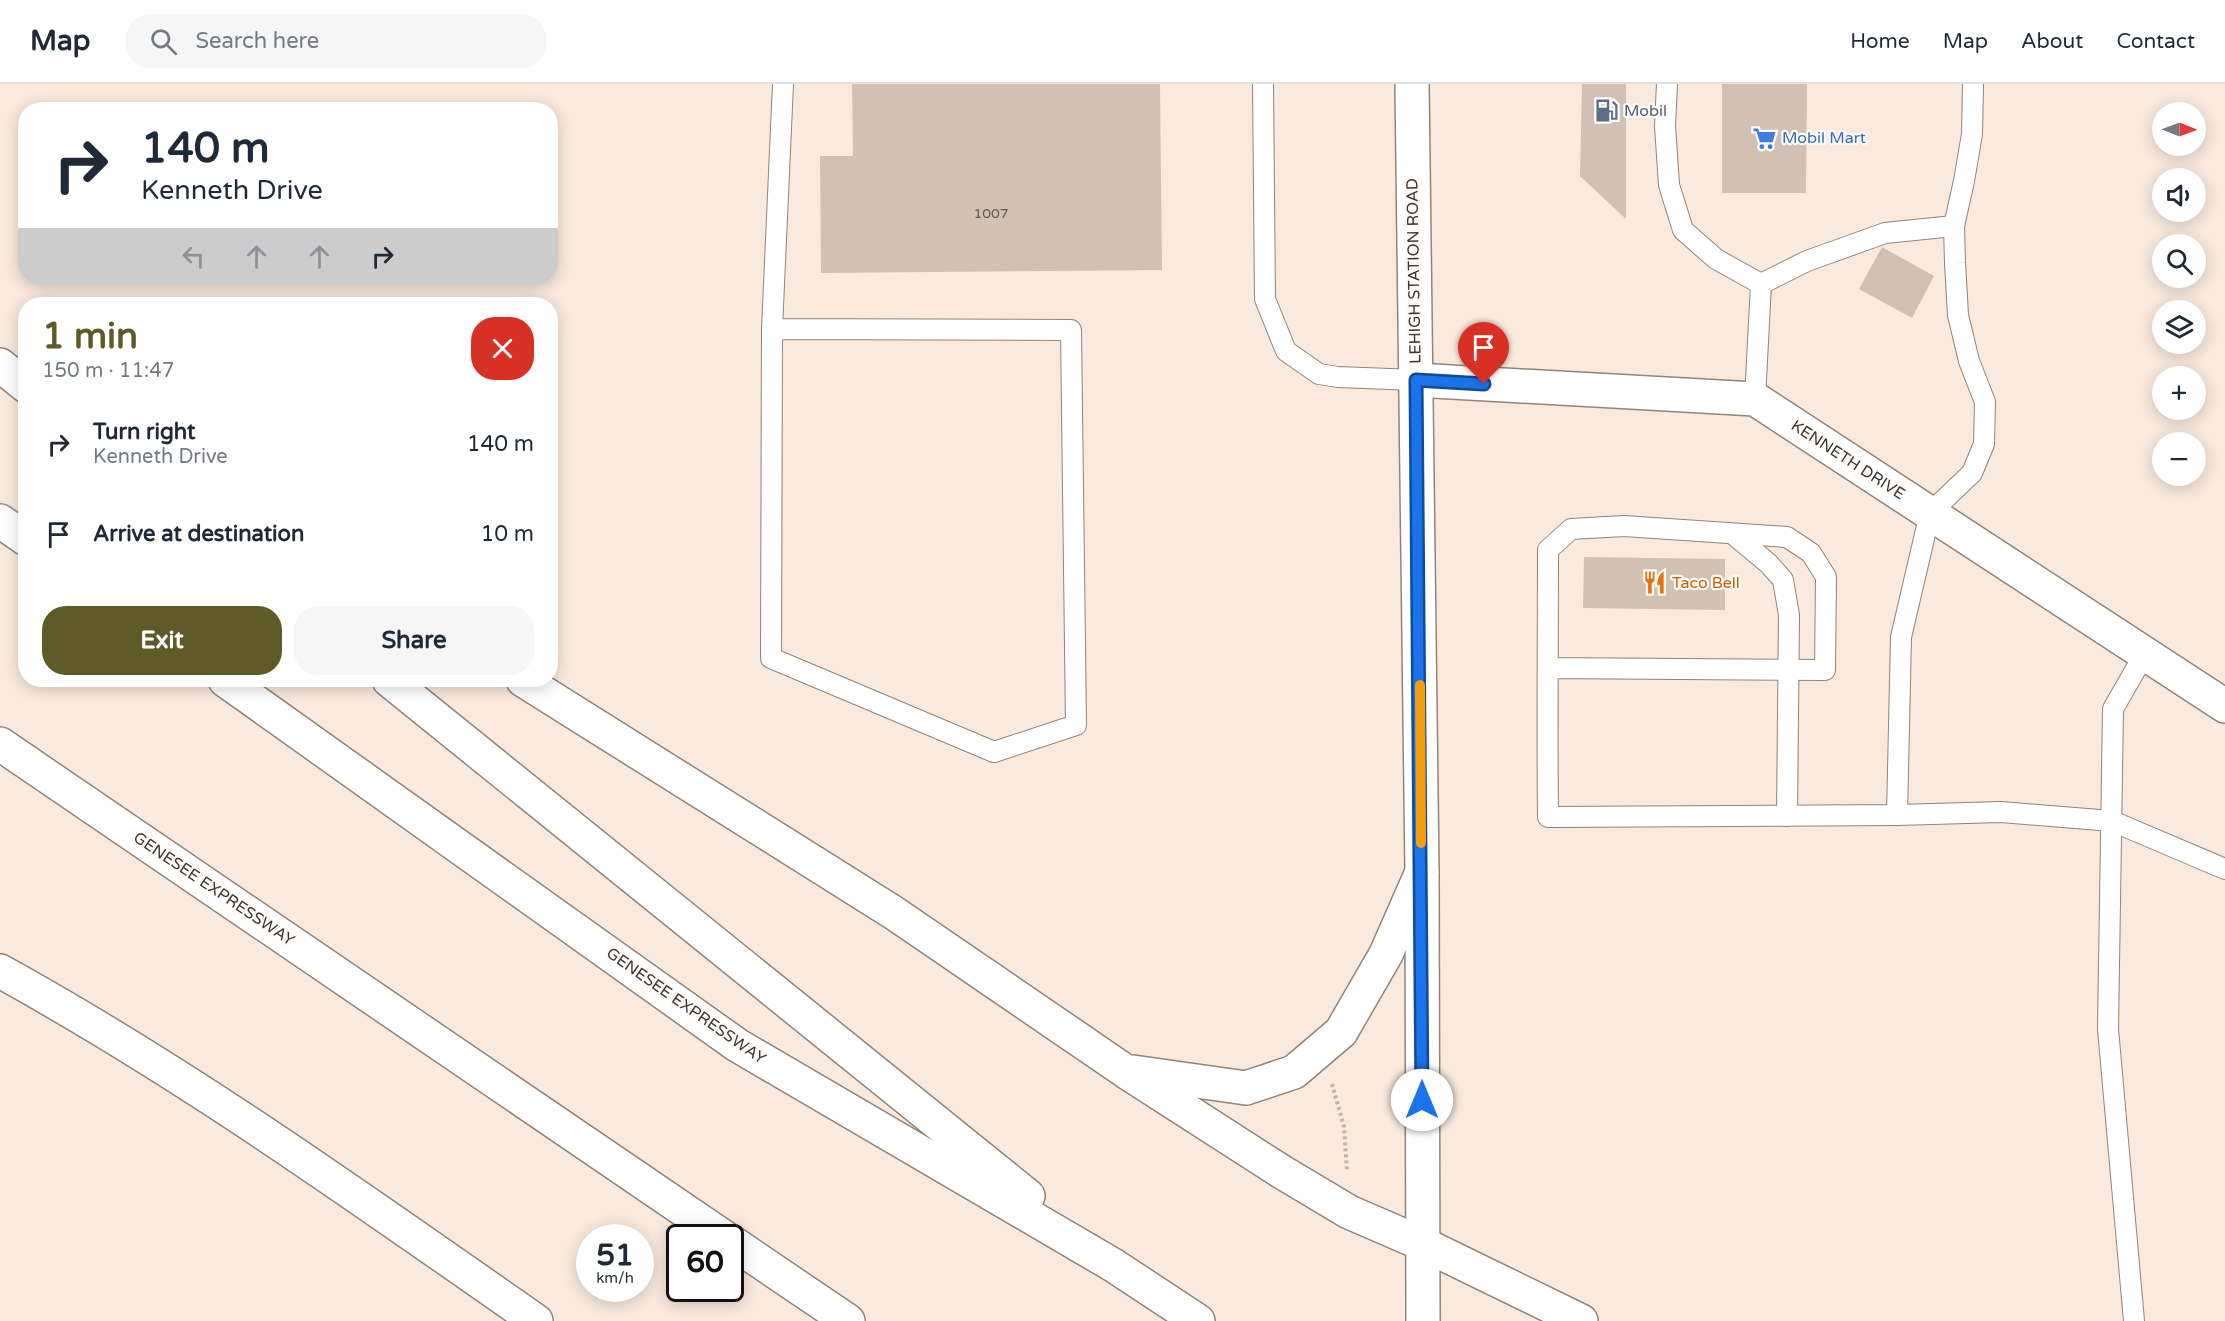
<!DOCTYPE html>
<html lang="en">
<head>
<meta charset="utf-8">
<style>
  :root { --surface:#fff; --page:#f6f6f7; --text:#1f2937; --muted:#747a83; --line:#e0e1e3; --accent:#5e5b28 }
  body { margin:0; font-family:"Varela Round",sans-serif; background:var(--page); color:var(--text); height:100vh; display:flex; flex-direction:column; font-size:22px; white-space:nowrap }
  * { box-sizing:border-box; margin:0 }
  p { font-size:20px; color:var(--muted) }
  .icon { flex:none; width:33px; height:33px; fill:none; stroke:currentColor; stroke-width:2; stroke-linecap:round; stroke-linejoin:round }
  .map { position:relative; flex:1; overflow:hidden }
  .side { position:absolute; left:18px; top:213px; width:540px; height:390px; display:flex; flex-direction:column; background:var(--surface); border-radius:24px; box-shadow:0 3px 15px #0003 }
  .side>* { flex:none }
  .guide { position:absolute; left:18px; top:18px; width:540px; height:183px; border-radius:24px; box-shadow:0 3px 15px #0003; background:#fff; color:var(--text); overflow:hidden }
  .needle { width:39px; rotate:91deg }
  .controls { position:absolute; left:2152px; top:18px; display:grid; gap:12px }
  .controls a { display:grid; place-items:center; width:54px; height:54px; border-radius:50%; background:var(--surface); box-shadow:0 3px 15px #0003; font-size:30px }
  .speed { position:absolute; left:576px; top:1140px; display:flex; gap:12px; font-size:30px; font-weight:700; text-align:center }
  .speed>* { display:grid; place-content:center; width:78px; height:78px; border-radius:50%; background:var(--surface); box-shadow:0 3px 15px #0003; line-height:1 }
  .speed small { font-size:15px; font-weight:400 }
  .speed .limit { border:3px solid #111; border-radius:9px; background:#fff; color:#111 }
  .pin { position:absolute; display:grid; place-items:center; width:51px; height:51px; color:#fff; margin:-62px -26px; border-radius:50% 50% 50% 0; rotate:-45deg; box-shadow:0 0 6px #0007 }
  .pin .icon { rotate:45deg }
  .me { position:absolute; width:66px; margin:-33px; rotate:0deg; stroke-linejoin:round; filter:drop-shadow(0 0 4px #0008) }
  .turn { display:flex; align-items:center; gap:21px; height:126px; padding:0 24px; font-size:27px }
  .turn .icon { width:78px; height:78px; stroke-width:2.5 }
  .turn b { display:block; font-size:42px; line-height:51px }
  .lanes { display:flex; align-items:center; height:57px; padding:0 24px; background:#0003; justify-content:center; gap:30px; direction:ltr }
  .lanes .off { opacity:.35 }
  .round { display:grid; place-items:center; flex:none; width:63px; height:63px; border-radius:24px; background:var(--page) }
  .head { display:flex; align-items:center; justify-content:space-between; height:102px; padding:0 24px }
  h1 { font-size:36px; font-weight:700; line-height:45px; color:var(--accent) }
  .primary-button { display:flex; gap:12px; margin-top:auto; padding:12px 24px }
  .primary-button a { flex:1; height:69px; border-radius:24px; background:var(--accent); color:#fff; font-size:24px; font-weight:700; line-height:69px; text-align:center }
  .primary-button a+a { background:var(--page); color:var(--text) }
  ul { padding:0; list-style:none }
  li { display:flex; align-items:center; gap:18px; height:90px; padding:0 24px }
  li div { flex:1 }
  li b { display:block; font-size:22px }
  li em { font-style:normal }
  header { display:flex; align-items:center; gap:36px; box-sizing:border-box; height:84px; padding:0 30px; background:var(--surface); border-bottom:2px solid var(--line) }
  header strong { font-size:28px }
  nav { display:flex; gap:33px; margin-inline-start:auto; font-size:21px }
  .search { width:420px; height:54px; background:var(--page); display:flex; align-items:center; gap:15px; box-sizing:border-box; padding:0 21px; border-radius:24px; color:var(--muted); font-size:22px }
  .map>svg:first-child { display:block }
  .building { fill:#d0c1b4 }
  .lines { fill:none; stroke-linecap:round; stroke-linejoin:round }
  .lane-casing { stroke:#928478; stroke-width:22 }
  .secondary-casing { stroke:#928478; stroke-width:36 }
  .primary-casing { stroke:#928478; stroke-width:36 }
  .highway-casing { stroke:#928478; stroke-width:36 }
  .path { stroke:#c1b4aa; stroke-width:4; stroke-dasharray:3 3; stroke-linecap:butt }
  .lane { stroke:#fff; stroke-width:20 }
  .secondary { stroke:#fff; stroke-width:33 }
  .primary { stroke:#fff; stroke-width:33 }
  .highway { stroke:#fff; stroke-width:33 }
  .route-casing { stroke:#114b97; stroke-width:15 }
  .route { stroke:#1a73e8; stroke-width:10 }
  .slow { stroke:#f59e0b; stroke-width:10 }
  .labels { text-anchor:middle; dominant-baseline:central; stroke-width:4.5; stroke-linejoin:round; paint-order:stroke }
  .number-label { font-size:14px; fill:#625a52 }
  .service-label { font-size:16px; fill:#4e5e75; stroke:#fdfaf7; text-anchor:start }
  .shop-label { font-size:16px; fill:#366cbe; stroke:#fdfaf7; text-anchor:start }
  .street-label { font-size:16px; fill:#3d3732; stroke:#fdfaf7 }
  .food-label { font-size:16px; fill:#c56008; stroke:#fdfaf7; text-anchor:start }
</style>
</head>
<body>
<header>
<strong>Map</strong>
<div class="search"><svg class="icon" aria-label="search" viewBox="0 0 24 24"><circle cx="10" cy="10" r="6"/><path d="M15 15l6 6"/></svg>Search here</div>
<nav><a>Home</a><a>Map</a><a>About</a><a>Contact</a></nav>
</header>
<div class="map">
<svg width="2225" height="1237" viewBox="0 0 2225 1237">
  <rect width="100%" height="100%" fill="#faeadd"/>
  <g class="building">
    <polygon points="852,0 1160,0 1162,186 821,189 820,72 853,72"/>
    <polygon points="1582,0 1626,0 1626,135 1580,92"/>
    <polygon points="1722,0 1807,0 1806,109 1722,109"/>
    <polygon points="1882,163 1934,192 1912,234 1859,205"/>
    <polygon points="1584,473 1725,475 1725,526 1583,524"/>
  </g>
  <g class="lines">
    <defs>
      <g id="lane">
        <polyline points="1263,0 1265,215 1286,267 1319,290 1338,293 1416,296"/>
        <polyline points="1667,0 1665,42 1669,101 1683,146 1716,175 1761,200 1755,315"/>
        <polyline points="1761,200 1807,177 1885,149 1954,142"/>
        <polyline points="772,245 1071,246 1076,641 994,668 771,574 772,245 783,0"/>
        <polyline points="1733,450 1769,480 1783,496 1789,531 1787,732"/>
        <path d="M1548,584L1825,586L1826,493L1811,469L1787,453L1624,442L1571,445L1548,466C1548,555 1547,644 1548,733L1897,731L1901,553L1930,429L1972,389L1984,360L1985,318L1969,277L1958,231L1955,179L1954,142L1964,97L1972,50L1973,0"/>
        <polyline points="1897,731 2001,728 2112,737 2225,785"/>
        <polyline points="2134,1237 2108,945 2113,625 2145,569"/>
      </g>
      <polyline id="secondary" points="1416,296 1755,315 2225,622"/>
      <polyline id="primary" points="1412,0 1422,788 1423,1237"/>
      <g id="highway">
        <polyline points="0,281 26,302"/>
        <polyline points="0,437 26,455"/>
        <polyline points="225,596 737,961 1113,1181 1198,1237"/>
        <polyline points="389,596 1028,1112"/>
        <polyline points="523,596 894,829 1125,987 1282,1088 1349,1128 1423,1160 1581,1237"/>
        <polyline points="0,660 725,1154"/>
        <path d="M0,887C187,990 361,1115 536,1237"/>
        <polyline points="1133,988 1246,1004 1294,988 1341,948 1386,870 1422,788"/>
        <polyline points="730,1157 848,1237"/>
      </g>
    </defs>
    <use href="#lane" class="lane-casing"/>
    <use href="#secondary" class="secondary-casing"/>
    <use href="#primary" class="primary-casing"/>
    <use href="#highway" class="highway-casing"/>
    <polyline class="path" points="1332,1000 1344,1043 1347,1087"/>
    <use href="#lane" class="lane"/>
    <use href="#secondary" class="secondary"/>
    <use href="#primary" class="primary"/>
    <use href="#highway" class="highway"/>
  </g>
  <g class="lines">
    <defs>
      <polyline id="route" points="1422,1016 1416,296 1484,300"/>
    </defs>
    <use href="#route" class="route-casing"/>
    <use href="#route" class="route"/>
    <polyline class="slow" points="1420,601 1421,759"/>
  </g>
  <defs>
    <symbol id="fuel-bare" viewBox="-9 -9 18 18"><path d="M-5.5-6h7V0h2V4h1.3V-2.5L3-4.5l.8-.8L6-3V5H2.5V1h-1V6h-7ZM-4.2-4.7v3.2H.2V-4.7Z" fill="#5c6f8a" stroke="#fdfaf7" stroke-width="2.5" paint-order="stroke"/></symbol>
    <symbol id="supermarket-bare" viewBox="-9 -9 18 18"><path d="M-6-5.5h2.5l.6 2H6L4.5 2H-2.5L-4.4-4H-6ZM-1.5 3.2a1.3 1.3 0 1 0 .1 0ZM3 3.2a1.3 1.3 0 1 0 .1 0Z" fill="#3f7fe0" stroke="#fdfaf7" stroke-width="2.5" paint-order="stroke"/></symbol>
    <symbol id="restaurant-bare" viewBox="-9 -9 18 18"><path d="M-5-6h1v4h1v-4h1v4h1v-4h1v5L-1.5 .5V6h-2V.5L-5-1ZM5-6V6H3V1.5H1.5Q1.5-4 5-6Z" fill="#e8710a" stroke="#fdfaf7" stroke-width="2.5" paint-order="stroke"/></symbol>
  </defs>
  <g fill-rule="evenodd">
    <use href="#fuel-bare" x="1590" y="10" width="33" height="33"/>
    <use href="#supermarket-bare" x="1748" y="38" width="33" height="33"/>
    <use href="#restaurant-bare" x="1638" y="482" width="33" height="33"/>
  </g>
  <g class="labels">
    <g class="number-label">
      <text x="991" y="129">1007</text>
    </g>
    <g class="service-label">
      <text x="1624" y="27">Mobil</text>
    </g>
    <g class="shop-label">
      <text x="1782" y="54">Mobil Mart</text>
    </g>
    <g class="street-label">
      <text transform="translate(1414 187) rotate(-91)">LEHIGH STATION ROAD</text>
      <text transform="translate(1848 376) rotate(33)">KENNETH DRIVE</text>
      <text transform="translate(214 805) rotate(34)">GENESEE EXPRESSWAY</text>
      <text transform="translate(686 922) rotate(35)">GENESEE EXPRESSWAY</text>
    </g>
    <g class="food-label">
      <text x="1672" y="499">Taco Bell</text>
    </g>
  </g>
</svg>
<div class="controls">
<a><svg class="needle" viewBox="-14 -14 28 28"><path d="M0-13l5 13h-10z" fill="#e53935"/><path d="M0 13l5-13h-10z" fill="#747a83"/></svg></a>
<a><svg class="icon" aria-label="sound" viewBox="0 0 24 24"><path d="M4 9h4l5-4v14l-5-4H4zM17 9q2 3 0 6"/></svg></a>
<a><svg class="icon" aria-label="search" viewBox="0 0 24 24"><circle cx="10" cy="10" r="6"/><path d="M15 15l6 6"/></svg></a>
<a><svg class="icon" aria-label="layers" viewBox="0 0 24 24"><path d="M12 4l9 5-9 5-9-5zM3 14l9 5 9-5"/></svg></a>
<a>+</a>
<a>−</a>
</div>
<div class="speed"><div>51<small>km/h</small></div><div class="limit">60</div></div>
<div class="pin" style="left:1484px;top:300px;background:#d93025"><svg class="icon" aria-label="arrive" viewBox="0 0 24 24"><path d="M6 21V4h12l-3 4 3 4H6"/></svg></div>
<svg class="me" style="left:1422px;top:1016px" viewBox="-20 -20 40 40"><circle r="19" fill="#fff"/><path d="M0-13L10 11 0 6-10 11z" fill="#1a73e8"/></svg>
<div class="guide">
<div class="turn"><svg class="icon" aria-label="right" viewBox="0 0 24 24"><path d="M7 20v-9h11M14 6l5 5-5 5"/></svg><div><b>140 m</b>Kenneth Drive</div></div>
<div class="lanes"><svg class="icon off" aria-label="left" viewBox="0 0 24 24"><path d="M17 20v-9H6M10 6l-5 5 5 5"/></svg><svg class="icon off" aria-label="ahead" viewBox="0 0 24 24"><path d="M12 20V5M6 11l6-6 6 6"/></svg><svg class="icon off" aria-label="ahead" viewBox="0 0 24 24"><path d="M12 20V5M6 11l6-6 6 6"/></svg><svg class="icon" aria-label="right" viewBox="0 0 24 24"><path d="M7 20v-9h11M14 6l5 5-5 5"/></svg></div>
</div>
<section class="side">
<div class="head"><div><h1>1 min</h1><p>150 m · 11:47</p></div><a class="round" style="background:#d93025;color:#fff"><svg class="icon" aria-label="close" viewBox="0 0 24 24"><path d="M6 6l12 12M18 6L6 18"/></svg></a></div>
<ul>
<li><svg class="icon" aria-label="right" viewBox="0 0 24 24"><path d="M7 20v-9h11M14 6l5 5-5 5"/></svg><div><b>Turn right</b><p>Kenneth Drive</p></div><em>140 m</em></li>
<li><svg class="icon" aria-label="arrive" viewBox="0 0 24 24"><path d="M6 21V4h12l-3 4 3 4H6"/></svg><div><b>Arrive at destination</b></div><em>10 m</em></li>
</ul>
<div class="primary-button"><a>Exit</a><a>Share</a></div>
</section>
</div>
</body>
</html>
